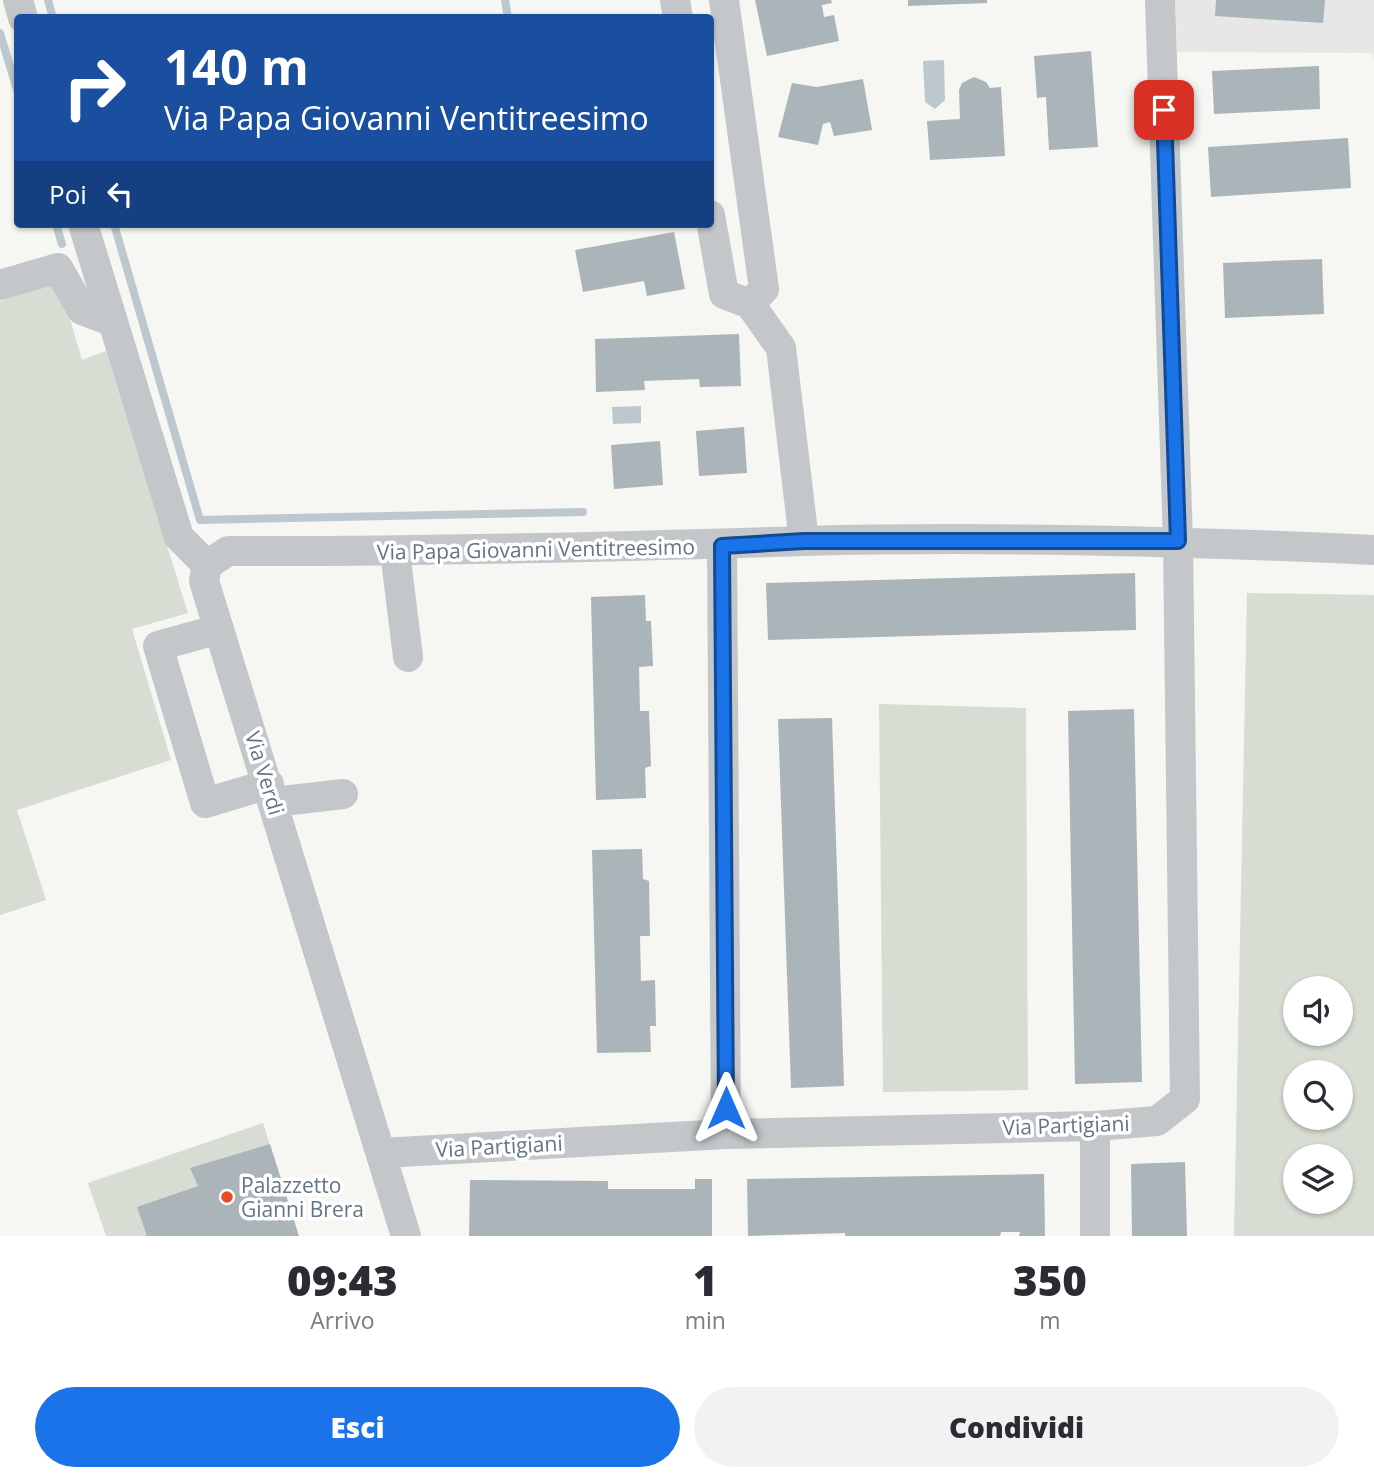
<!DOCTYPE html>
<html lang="it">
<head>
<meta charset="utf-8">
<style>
  :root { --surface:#fff; --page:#f2f2f3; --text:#2b2b33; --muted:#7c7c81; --accent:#1a73e8 }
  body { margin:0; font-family:"Open Sans",sans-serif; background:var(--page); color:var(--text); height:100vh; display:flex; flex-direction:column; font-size:26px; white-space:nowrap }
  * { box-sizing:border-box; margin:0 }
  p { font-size:23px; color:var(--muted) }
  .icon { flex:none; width:38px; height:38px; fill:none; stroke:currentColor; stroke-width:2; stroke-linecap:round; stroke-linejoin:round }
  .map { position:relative; height:1236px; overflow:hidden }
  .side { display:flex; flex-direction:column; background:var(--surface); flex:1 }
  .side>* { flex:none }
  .guide { position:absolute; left:14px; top:14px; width:700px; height:214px; border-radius:7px; box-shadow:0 2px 5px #0004; background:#1a4fa0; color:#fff; overflow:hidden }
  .controls { position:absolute; left:1283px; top:976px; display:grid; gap:14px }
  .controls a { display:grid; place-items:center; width:70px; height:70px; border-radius:50%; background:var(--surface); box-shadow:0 2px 5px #0004; font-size:35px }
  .pin { position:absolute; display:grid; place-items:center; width:60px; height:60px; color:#fff; margin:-30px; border-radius:14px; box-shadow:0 4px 10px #0006 }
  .me { position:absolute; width:77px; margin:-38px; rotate:0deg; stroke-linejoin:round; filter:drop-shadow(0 0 5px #0008) }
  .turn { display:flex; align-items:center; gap:24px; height:147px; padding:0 35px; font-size:32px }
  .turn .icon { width:91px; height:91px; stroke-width:2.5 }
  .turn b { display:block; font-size:49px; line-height:60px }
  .then { display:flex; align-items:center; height:66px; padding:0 35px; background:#0003; gap:14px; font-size:26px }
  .eta { display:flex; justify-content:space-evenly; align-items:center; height:119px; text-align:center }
  .eta b { font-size:42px; font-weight:800; line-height:49px }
  .cta { display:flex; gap:14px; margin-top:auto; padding:14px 35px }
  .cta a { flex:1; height:80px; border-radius:42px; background:var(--accent); color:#fff; font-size:28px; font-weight:800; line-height:80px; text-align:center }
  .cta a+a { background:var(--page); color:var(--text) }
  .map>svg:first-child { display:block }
  .built { fill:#e6e7e6 }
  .green { fill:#d7ddd3; fill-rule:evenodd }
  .water { fill:#bcc8cd }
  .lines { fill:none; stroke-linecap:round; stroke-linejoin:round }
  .stream { stroke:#bcc8cd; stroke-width:8 }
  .building { fill:#abb4b9 }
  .minor { stroke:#c3c7ca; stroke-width:30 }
  .route-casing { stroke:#114b97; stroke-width:18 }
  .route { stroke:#1a73e8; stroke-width:12 }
  .poi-dot { fill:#e74d21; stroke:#fff; stroke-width:2.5 }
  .labels { text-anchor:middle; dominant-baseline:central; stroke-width:7; stroke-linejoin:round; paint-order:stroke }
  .street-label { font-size:21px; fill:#647684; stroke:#fff }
  .poi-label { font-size:21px; fill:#647684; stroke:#fff; text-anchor:start }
</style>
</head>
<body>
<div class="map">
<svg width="1374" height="1236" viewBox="0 0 1374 1236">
  <rect width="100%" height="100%" fill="#f6f6f2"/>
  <polygon class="built" points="1175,0 1374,0 1374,60 1373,53 1177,52"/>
  <g class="green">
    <polygon points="59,282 82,360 106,351 188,613 132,629 171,760 17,810 46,900 0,915 0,301"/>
    <path d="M1247,593L1374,595V1236H1234ZM1295,989H1340V1034H1295ZM1295,1073H1340V1118H1295ZM1295,1157H1340V1202H1295Z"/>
    <polygon points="879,704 1026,708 1028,1090 883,1092"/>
    <polygon points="263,1123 298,1236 106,1236 88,1183"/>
  </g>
  <g class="water">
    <polygon points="944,60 945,100 935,109 925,102 923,61"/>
    <polygon points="641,406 641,423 613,424 612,407"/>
  </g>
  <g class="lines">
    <g class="stream">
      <polyline points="48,0 53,18"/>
      <polyline points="505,0 508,18"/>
      <polyline points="0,33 18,93"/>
      <polyline points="56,224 62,244"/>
      <polyline points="114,224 200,520 583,512"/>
    </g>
  </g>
  <g class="building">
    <polygon points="755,0 831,0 832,3 822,5 824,17 834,15 839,41 767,56"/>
    <polygon points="908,0 987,0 987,3 908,6"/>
    <polygon points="1216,0 1325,0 1323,23 1215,16"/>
    <polygon points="1091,51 1098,147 1049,150 1046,97 1037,98 1034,56"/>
    <polygon points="1319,66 1320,109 1214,114 1212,71"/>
    <polygon points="974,77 986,82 990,88 1001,87 1005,156 930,160 927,121 960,119 959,90 962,83"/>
    <polygon points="863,79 872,130 834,136 830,122 823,124 818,145 778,137 792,83 817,87"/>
    <polygon points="1348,138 1351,188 1211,197 1208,147"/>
    <polygon points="674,232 685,289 647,296 644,281 583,292 575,250"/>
    <polygon points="1322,259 1324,314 1225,318 1223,263"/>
    <polygon points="739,334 741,386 700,387 699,379 644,381 645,390 596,392 595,339"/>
    <polygon points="744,427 747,473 699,476 696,431"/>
    <polygon points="660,441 663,485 614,489 611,445"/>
    <polygon points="1135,573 1136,630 768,640 766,583"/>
    <polygon points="645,595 646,621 651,621 653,666 639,667 640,711 649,711 651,766 645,768 646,798 596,800 591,597"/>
    <polygon points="1134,709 1142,1082 1075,1084 1068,711"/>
    <polygon points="832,718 844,1086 791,1088 778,719"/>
    <polygon points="642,849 643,879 649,881 650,936 640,936 641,981 655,980 656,1026 650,1026 651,1052 597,1053 592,850"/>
    <polygon points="270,1144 299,1236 147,1236 137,1207 198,1186 190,1168"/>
    <polygon points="1185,1162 1187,1236 1132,1236 1131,1164"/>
    <polygon points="1044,1174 1045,1236 1019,1236 1020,1232 1001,1232 1000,1236 845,1236 845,1233 748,1236 747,1179"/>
    <polygon points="695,1179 712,1179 712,1236 469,1236 470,1180 608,1181 608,1189 695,1189"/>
  </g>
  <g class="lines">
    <g class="minor">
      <polyline points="18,0 23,18"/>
      <polyline points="675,0 678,18"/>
      <polyline points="710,215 724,294 750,304 764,289 724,0"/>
      <polyline points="83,224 179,537 207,565 204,581 406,1236"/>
      <polyline points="0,285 58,268 82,310 111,321"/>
      <polyline points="750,304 781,348 804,541"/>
      <polyline points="722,546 726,1134"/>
      <polyline points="395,552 408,657"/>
      <path d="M207,565L228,551C420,552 612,547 804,541C994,536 1184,541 1374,550"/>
      <polyline points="219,629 158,646 205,803 269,784"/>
      <polyline points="274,802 343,794"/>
      <polyline points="381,1153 726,1134 1095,1126 1157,1121 1185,1099 1178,541 1160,0"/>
      <polyline points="1095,1236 1095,1126"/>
    </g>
  </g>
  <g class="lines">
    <defs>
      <polyline id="route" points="726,1108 722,546 804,541 1178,541 1164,110"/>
    </defs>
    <use href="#route" class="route-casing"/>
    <use href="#route" class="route"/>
  </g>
  <circle class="poi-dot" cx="227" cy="1197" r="7"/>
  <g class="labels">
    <g class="street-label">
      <text transform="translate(536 549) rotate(-1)">Via Papa Giovanni Ventitreesimo</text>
      <text transform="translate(265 773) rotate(73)">Via Verdi</text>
      <text transform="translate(1066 1125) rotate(-2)">Via Partigiani</text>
      <text transform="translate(499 1146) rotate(-3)">Via Partigiani</text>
    </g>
    <g class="poi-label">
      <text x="241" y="1185">Palazzetto<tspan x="241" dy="24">Gianni Brera</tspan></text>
    </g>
  </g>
</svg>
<div class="controls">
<a><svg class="icon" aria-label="sound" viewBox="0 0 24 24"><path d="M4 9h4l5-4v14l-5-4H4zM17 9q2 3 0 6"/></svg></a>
<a><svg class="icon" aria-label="search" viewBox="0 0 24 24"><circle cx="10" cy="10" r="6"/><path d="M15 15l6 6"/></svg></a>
<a><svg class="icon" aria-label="layers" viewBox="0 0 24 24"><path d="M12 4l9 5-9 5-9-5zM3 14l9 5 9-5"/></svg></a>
</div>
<div class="pin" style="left:1164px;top:110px;background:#d93025"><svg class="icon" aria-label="arrive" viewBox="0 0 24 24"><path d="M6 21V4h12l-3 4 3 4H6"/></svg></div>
<svg class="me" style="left:726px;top:1108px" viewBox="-20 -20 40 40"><path d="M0-17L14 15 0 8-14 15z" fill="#1a73e8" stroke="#fff" stroke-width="4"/></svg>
<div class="guide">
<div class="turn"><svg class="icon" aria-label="right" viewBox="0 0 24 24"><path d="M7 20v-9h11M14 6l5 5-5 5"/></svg><div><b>140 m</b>Via Papa Giovanni Ventitreesimo</div></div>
<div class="then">Poi<svg class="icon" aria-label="left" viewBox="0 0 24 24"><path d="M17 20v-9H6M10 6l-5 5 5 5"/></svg></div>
</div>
</div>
<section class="side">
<div class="eta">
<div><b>09:43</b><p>Arrivo</p></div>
<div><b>1</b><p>min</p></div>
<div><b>350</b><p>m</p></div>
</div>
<div class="cta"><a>Esci</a><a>Condividi</a></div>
</section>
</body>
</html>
